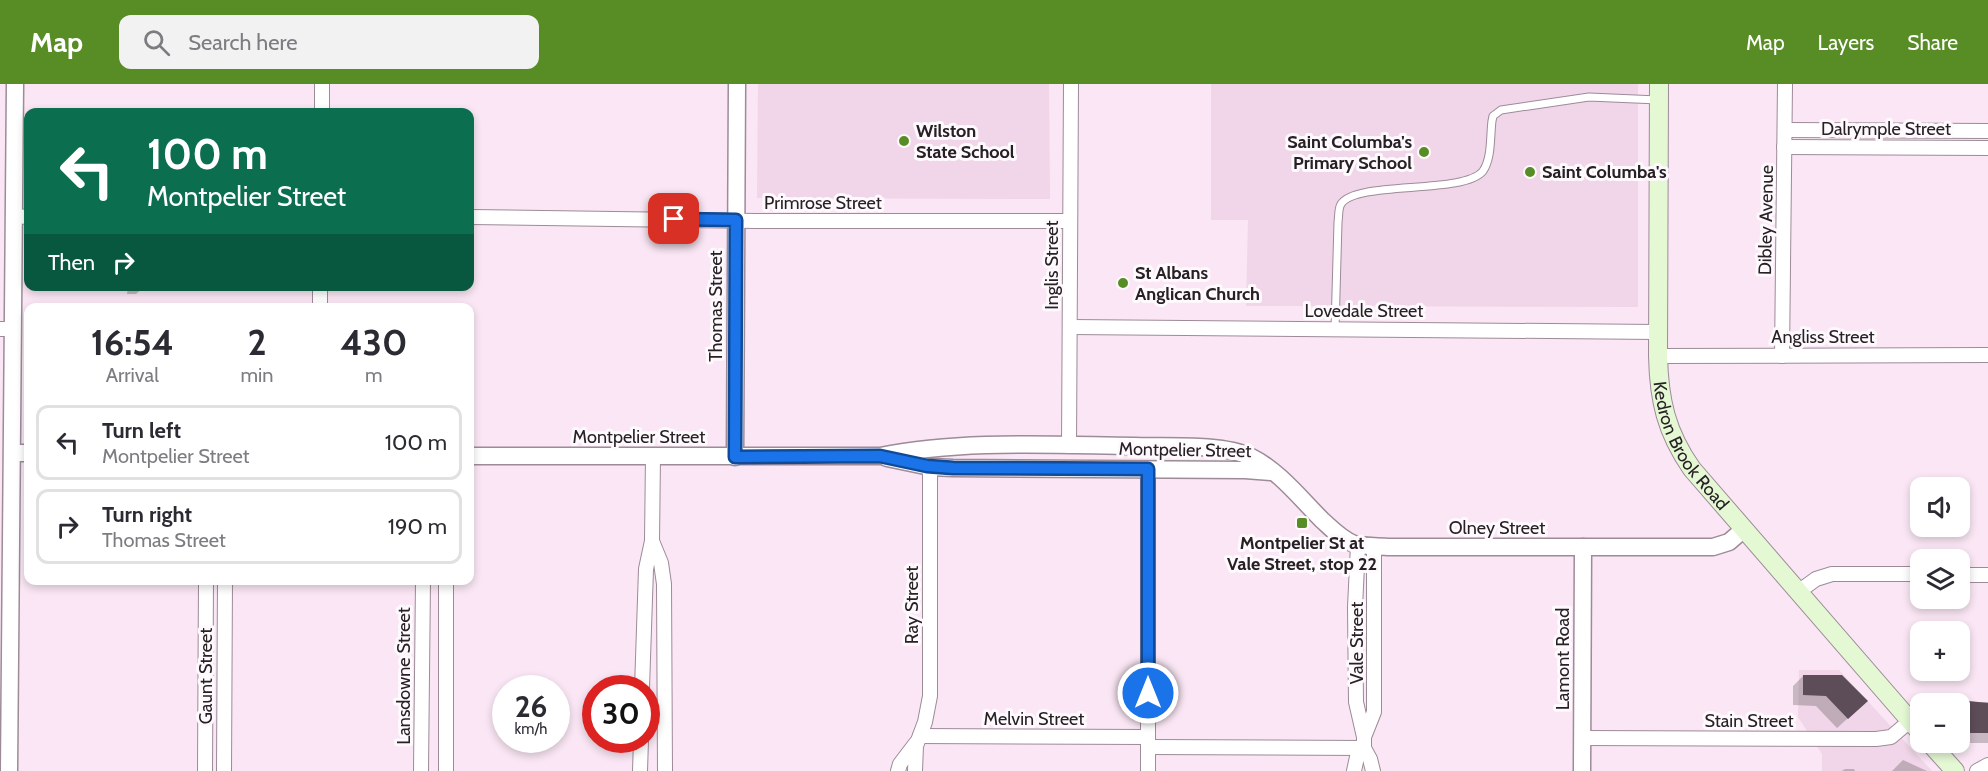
<!DOCTYPE html>
<html lang="en">
<head>
<meta charset="utf-8">
<style>
  :root { --surface:#fff; --page:#f2f2f3; --text:#2b2b33; --muted:#7c7c81; --line:#e1e1e2; --accent:#588c24 }
  body { margin:0; font-family:Cabin,sans-serif; background:var(--page); color:var(--text); height:100vh; display:flex; flex-direction:column; font-size:22px; white-space:nowrap }
  * { box-sizing:border-box; margin:0 }
  p { font-size:20px; color:var(--muted) }
  .icon { flex:none; width:33px; height:33px; fill:none; stroke:currentColor; stroke-width:2; stroke-linecap:round; stroke-linejoin:round }
  .map { position:relative; flex:1; overflow:hidden }
  .sheet { position:absolute; left:24px; top:219px; width:450px; height:282px; display:flex; flex-direction:column; background:var(--surface); border-radius:12px; box-shadow:0 3px 9px #0003 }
  .sheet>* { flex:none }
  .banner { position:absolute; left:24px; top:24px; width:450px; height:183px; border-radius:12px; box-shadow:0 3px 9px #0003; background:#0b6e4f; color:#fff; overflow:hidden }
  .buttons { position:absolute; left:1910px; top:393px; display:grid; gap:12px }
  .buttons a { display:grid; place-items:center; width:60px; height:60px; border-radius:12px; background:var(--surface); box-shadow:0 3px 9px #0003; font-size:30px }
  .speed { position:absolute; left:492px; top:591px; display:flex; gap:12px; font-size:30px; font-weight:700; text-align:center }
  .speed>* { display:grid; place-content:center; width:78px; height:78px; border-radius:50%; background:var(--surface); box-shadow:0 3px 9px #0003; line-height:1 }
  .speed small { font-size:15px; font-weight:400 }
  .speed .limit { border:9px solid #d22; background:#fff; color:#111 }
  .pin { position:absolute; display:grid; place-items:center; width:51px; height:51px; color:#fff; margin:-26px; border-radius:12px; box-shadow:0 3px 9px #0006 }
  .me { position:absolute; width:66px; margin:-33px; rotate:0deg; stroke-linejoin:round; filter:drop-shadow(0 0 4px #0008) }
  .turn { display:flex; align-items:center; gap:21px; height:126px; padding:0 24px; font-size:27px }
  .turn .icon { width:78px; height:78px; stroke-width:2.5 }
  .turn b { display:block; font-size:42px; line-height:51px }
  .then { display:flex; align-items:center; height:57px; padding:0 24px; background:#0003; gap:12px; font-size:22px }
  .eta { display:flex; justify-content:space-evenly; align-items:center; height:102px; text-align:center }
  .eta b { font-size:36px; font-weight:700; line-height:42px }
  ul { padding:0; list-style:none }
  li { display:flex; align-items:center; gap:18px; height:75px; margin:0 12px 9px; padding:0 12px; border:3px solid var(--line); border-radius:12px }
  li div { flex:1 }
  li b { display:block; font-size:22px }
  li em { font-style:normal }
  header { display:flex; align-items:center; gap:36px; box-sizing:border-box; height:84px; padding:0 30px; background:var(--accent); color:#fff }
  header strong { font-size:28px }
  nav { display:flex; gap:33px; margin-inline-start:auto; font-size:21px }
  .search { width:420px; height:54px; background:var(--page); display:flex; align-items:center; gap:15px; box-sizing:border-box; padding:0 21px; border-radius:12px; color:var(--muted); font-size:22px }
  .map>svg:first-child { display:block }
  .built { fill:#f0d6e8 }
  .shadow { fill:#0003 }
  .building { fill:#5d4d59 }
  .lines { fill:none; stroke-linecap:round; stroke-linejoin:round }
  .service-casing { stroke:#9d8b98; stroke-width:9 }
  .minor-casing { stroke:#9d8b98; stroke-width:16 }
  .tertiary-casing { stroke:#9d8b98; stroke-width:19 }
  .secondary-casing { stroke:#9d8b98; stroke-width:20 }
  .service { stroke:#fff; stroke-width:7 }
  .minor { stroke:#fff; stroke-width:14 }
  .tertiary { stroke:#fff; stroke-width:16 }
  .secondary { stroke:#e4f8d4; stroke-width:18 }
  .route-casing { stroke:#114b97; stroke-width:15 }
  .route { stroke:#1a73e8; stroke-width:10 }
  .poi-dot { fill:#588c24; stroke:#fdf9fc; stroke-width:2 }
  .labels { text-anchor:middle; dominant-baseline:central; stroke-width:6; stroke-linejoin:round; paint-order:stroke }
  .street-label { font-size:18px; fill:#272025; stroke:#fdf9fc }
  .poi-label { font-size:18px; font-weight:bold; fill:#272025; stroke:#fdf9fc; text-anchor:start }
</style>
</head>
<body>
<header>
<strong>Map</strong>
<div class="search"><svg class="icon" aria-label="search" viewBox="0 0 24 24"><circle cx="10" cy="10" r="6"/><path d="M15 15l6 6"/></svg>Search here</div>
<nav><a>Map</a><a>Layers</a><a>Share</a></nav>
</header>
<div class="map">
<svg width="1988" height="687" viewBox="0 0 1988 687">
  <rect width="100%" height="100%" fill="#fae6f4"/>
  <g class="built">
    <polygon points="758,0 1049,0 1050,115 757,114"/>
    <polygon points="1211,0 1638,0 1638,223 1246,222 1248,136 1211,136"/>
    <polygon points="1799,586 1839,586 1932,687 1822,687 1822,670 1798,633"/>
  </g>
  <g class="shadow">
    <polygon points="121,202 143,202 143,204 136,210 127,210 128,203"/>
    <polygon points="1803,592 1856,627 1837,644 1816,622 1793,621 1793,602"/>
    <polygon points="1945,618 1988,618 1988,659 1956,659 1959,658 1959,620 1943,620"/>
    <polygon points="1903,676 1927,687 1892,687"/>
    <polygon points="1845,685 1854,685 1855,687 1842,687"/>
  </g>
  <g class="building">
    <polygon points="1803,591 1842,591 1868,617 1848,635 1826,612 1803,611"/>
    <polygon points="1959,616 1988,619 1988,649 1965,649 1966,636 1962,636 1962,630 1959,630"/>
  </g>
  <g class="lines">
    <defs>
      <path id="service" d="M1335,245L1338,138C1339,132 1338,125 1341,120C1356,96 1464,111 1483,87C1492,74 1490,52 1492,37L1493,32L1501,26L1589,13L1658,16"/>
      <g id="minor">
        <polyline points="322,28 322,0"/>
        <polyline points="1785,46 1988,47"/>
        <polyline points="1784,63 1988,64"/>
        <polyline points="14,132 28,133"/>
        <polyline points="470,133 756,137 1069,137"/>
        <polyline points="320,224 320,202"/>
        <polyline points="1070,243 1658,248"/>
        <polyline points="0,245 13,245"/>
        <polyline points="1658,272 1988,271"/>
        <polyline points="1782,272 1785,0"/>
        <polyline points="1069,362 1071,0"/>
        <polyline points="652,457 661,479 664,500 665,687"/>
        <polyline points="1358,461 1355,523 1356,618 1364,653 1364,664 1370,675 1373,687"/>
        <polyline points="1959,491 1988,491"/>
        <polyline points="1798,508 1816,495 1832,490 1920,490"/>
        <polyline points="642,604 646,485 652,457 653,372"/>
        <polyline points="920,652 1148,653"/>
        <polyline points="1364,653 1374,628 1374,462"/>
        <polyline points="1582,654 1876,655 1891,653 1910,637"/>
        <polyline points="1148,663 1364,664"/>
        <polyline points="205,687 206,496"/>
        <polyline points="224,687 225,496"/>
        <polyline points="421,687 423,496"/>
        <polyline points="446,687 446,496"/>
        <polyline points="640,687 641,656"/>
        <polyline points="898,687 900,680 916,659"/>
        <polyline points="915,687 916,662 925,638 930,612 930,383"/>
        <polyline points="1148,687 1148,385"/>
        <polyline points="1354,687 1357,673 1364,664"/>
        <polyline points="1977,687 1988,681"/>
      </g>
      <g id="tertiary">
        <polyline points="13,369 28,369"/>
        <path d="M470,372H880C963,356 1049,361 1134,362C1165,363 1223,359 1251,373C1278,386 1300,414 1322,436C1332,445 1341,455 1354,460C1365,463 1379,462 1390,463H1713L1729,458L1744,445"/>
        <polyline points="735,373 737,0"/>
        <polyline points="887,374 930,383 953,384 1245,386 1271,388"/>
        <polyline points="9,687 15,0"/>
        <polyline points="1582,687 1583,463"/>
      </g>
      <g id="secondary">
        <path id="s1" d="M1659,0L1658,272C1659,316 1666,348 1692,385L1920,648"/>
        <polyline points="1929,658 1955,687"/>
      </g>
    </defs>
    <use href="#service" class="service-casing"/>
    <use href="#minor" class="minor-casing"/>
    <use href="#tertiary" class="tertiary-casing"/>
    <use href="#secondary" class="secondary-casing"/>
    <use href="#service" class="service"/>
    <use href="#minor" class="minor"/>
    <use href="#tertiary" class="tertiary"/>
    <use href="#secondary" class="secondary"/>
  </g>
  <g class="lines">
    <defs>
      <polyline id="route" points="674,135 736,136 735,373 880,372 927,382 953,384 1148,385 1148,609"/>
    </defs>
    <use href="#route" class="route-casing"/>
    <use href="#route" class="route"/>
  </g>
  <g class="poi-dot">
    <circle cx="904" cy="57" r="6"/>
    <circle cx="1424" cy="68" r="6"/>
    <circle cx="1530" cy="88" r="6"/>
    <circle cx="1123" cy="199" r="6"/>
    <rect x="1296" y="433" width="12" height="12" rx="3"/>
  </g>
  <g class="labels">
    <g class="street-label">
      <text x="1886" y="45">Dalrymple Street</text>
      <text x="823" y="119">Primrose Street</text>
      <text transform="translate(1766 136) rotate(-89)">Dibley Avenue</text>
      <text transform="translate(1052 181) rotate(-90)">Inglis Street</text>
      <text transform="translate(716 222) rotate(-90)">Thomas Street</text>
      <text x="1364" y="227">Lovedale Street</text>
      <text x="1823" y="253">Angliss Street</text>
      <text x="639" y="353">Montpelier Street</text>
      <text stroke="none"><textPath href="#s1" startOffset="370">Kedron Brook Road</textPath></text>
      <text transform="translate(1185 366) rotate(1)">Montpelier Street</text>
      <text x="1497" y="444">Olney Street</text>
      <text transform="translate(912 521) rotate(-90)">Ray Street</text>
      <text transform="translate(1357 559) rotate(-90)">Vale Street</text>
      <text transform="translate(1563 575) rotate(-90)">Lamont Road</text>
      <text transform="translate(206 592) rotate(-90)">Gaunt Street</text>
      <text transform="translate(404 592) rotate(-90)">Lansdowne Street</text>
      <text x="1034" y="635">Melvin Street</text>
      <text x="1749" y="637">Stain Street</text>
    </g>
    <g class="poi-label">
      <text x="916" y="47">Wilston<tspan x="916" dy="21">State School</tspan></text>
      <text x="1412" y="58" text-anchor="end">Saint Columba's<tspan x="1412" dy="21">Primary School</tspan></text>
      <text x="1542" y="88">Saint Columba's</text>
      <text x="1135" y="189">St Albans<tspan x="1135" dy="21">Anglican Church</tspan></text>
      <text x="1302" y="459" text-anchor="middle">Montpelier St at<tspan x="1302" dy="21">Vale Street, stop 22</tspan></text>
    </g>
  </g>
</svg>
<div class="buttons">
<a><svg class="icon" aria-label="sound" viewBox="0 0 24 24"><path d="M4 9h4l5-4v14l-5-4H4zM17 9q2 3 0 6"/></svg></a>
<a><svg class="icon" aria-label="layers" viewBox="0 0 24 24"><path d="M12 4l9 5-9 5-9-5zM3 14l9 5 9-5"/></svg></a>
<a>+</a>
<a>−</a>
</div>
<div class="speed"><div>26<small>km/h</small></div><div class="limit">30</div></div>
<div class="pin" style="left:674px;top:135px;background:#d93025"><svg class="icon" aria-label="arrive" viewBox="0 0 24 24"><path d="M6 21V4h12l-3 4 3 4H6"/></svg></div>
<svg class="me" style="left:1148px;top:609px" viewBox="-20 -20 40 40"><circle r="17" fill="#1a73e8" stroke="#fff" stroke-width="3"/><path d="M0-11L8 9 0 5-8 9z" fill="#fff"/></svg>
<div class="banner">
<div class="turn"><svg class="icon" aria-label="left" viewBox="0 0 24 24"><path d="M17 20v-9H6M10 6l-5 5 5 5"/></svg><div><b>100 m</b>Montpelier Street</div></div>
<div class="then">Then<svg class="icon" aria-label="right" viewBox="0 0 24 24"><path d="M7 20v-9h11M14 6l5 5-5 5"/></svg></div>
</div>
<section class="sheet">
<div class="eta">
<div><b>16:54</b><p>Arrival</p></div>
<div><b>2</b><p>min</p></div>
<div><b>430</b><p>m</p></div>
</div>
<ul>
<li><svg class="icon" aria-label="left" viewBox="0 0 24 24"><path d="M17 20v-9H6M10 6l-5 5 5 5"/></svg><div><b>Turn left</b><p>Montpelier Street</p></div><em>100 m</em></li>
<li><svg class="icon" aria-label="right" viewBox="0 0 24 24"><path d="M7 20v-9h11M14 6l5 5-5 5"/></svg><div><b>Turn right</b><p>Thomas Street</p></div><em>190 m</em></li>
</ul>
</section>
</div>
</body>
</html>
